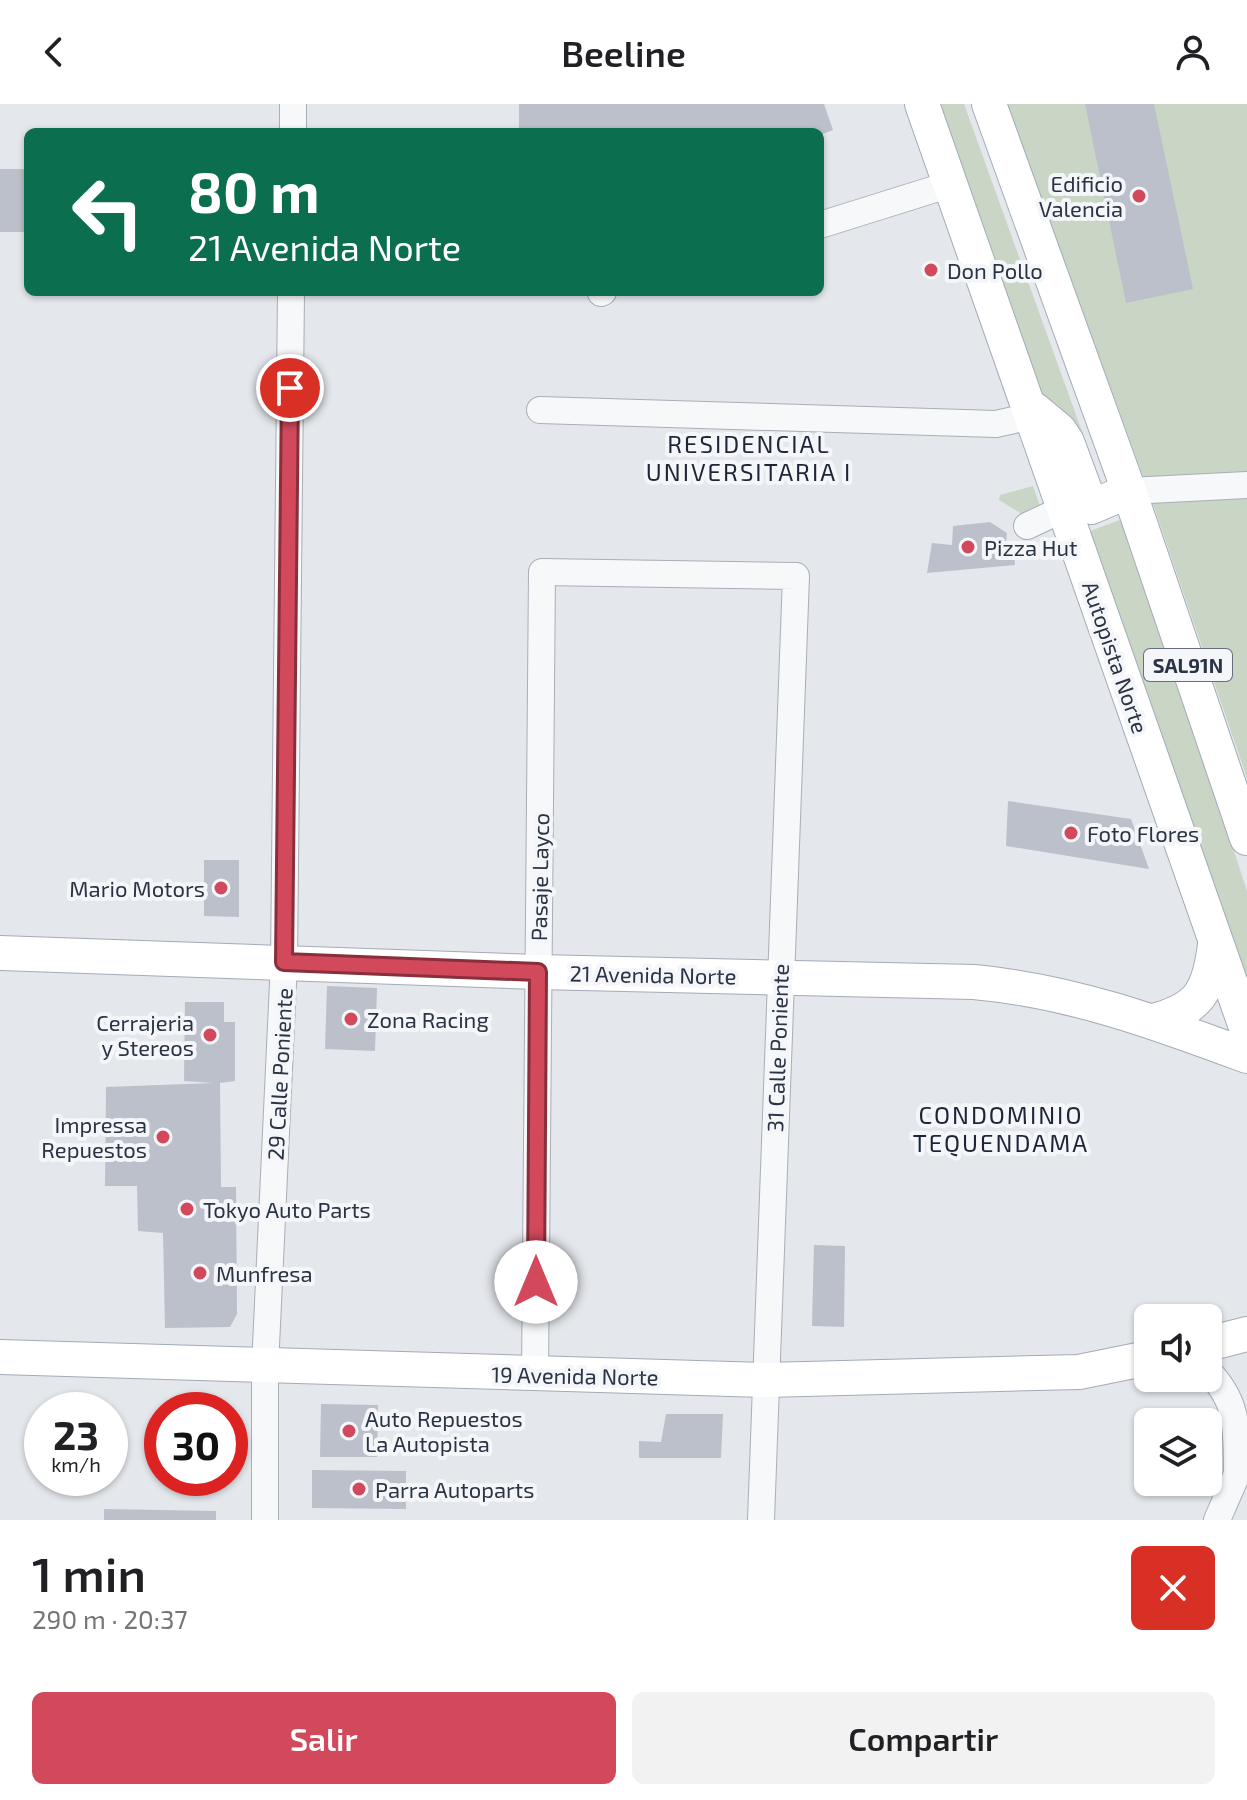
<!DOCTYPE html>
<html lang="es">
<head>
<meta charset="utf-8">
<style>
  :root { --surface:#fff; --page:#f2f2f2; --text:#202124; --muted:#757577; --accent:#d1495b }
  body { margin:0; font-family:"Exo 2",sans-serif; background:var(--page); color:var(--text); height:100vh; display:flex; flex-direction:column; font-size:30px; white-space:nowrap }
  * { box-sizing:border-box; margin:0 }
  p { font-size:26px; color:var(--muted) }
  .icon { flex:none; width:44px; height:44px; fill:none; stroke:currentColor; stroke-width:2; stroke-linecap:round; stroke-linejoin:round }
  .map { position:relative; height:1416px; overflow:hidden }
  .sheet { display:flex; flex-direction:column; background:var(--surface); flex:1 }
  .sheet>* { flex:none }
  .guide { position:absolute; left:24px; top:24px; width:800px; height:168px; border-radius:12px; box-shadow:0 2px 6px #0004; background:#0b6e4f; color:#fff; overflow:hidden }
  .buttons { position:absolute; left:1134px; top:1200px; display:grid; gap:16px }
  .buttons a { display:grid; place-items:center; width:88px; height:88px; border-radius:12px; background:var(--surface); box-shadow:0 2px 6px #0004; font-size:40px }
  .speed { position:absolute; left:24px; top:1288px; display:flex; gap:16px; font-size:40px; font-weight:700; text-align:center }
  .speed>* { display:grid; place-content:center; width:104px; height:104px; border-radius:50%; background:var(--surface); box-shadow:0 2px 6px #0004; line-height:1 }
  .speed small { font-size:20px; font-weight:400 }
  .speed .limit { border:12px solid #d22; background:#fff; color:#111 }
  .pin { position:absolute; display:grid; place-items:center; width:68px; height:68px; color:#fff; margin:-34px; border:4px solid #fff; border-radius:50%; box-shadow:0 2px 8px #0007 }
  .me { position:absolute; width:88px; margin:-44px; rotate:0deg; stroke-linejoin:round; filter:drop-shadow(0 0 6px #0008) }
  .turn { display:flex; align-items:center; gap:28px; height:168px; padding:0 32px; font-size:36px }
  .turn .icon { width:104px; height:104px; stroke-width:2.5 }
  .turn b { display:block; font-size:56px; line-height:68px }
  .round { display:grid; place-items:center; flex:none; width:84px; height:84px; border-radius:12px; background:var(--page) }
  .summary { display:flex; align-items:center; justify-content:space-between; height:136px; padding:0 32px }
  h1 { font-size:48px; font-weight:600; line-height:60px }
  .primary-button { display:flex; gap:16px; margin-top:auto; padding:16px 32px }
  .primary-button a { flex:1; height:92px; border-radius:12px; background:var(--accent); color:#fff; font-size:32px; font-weight:600; line-height:92px; text-align:center }
  .primary-button a+a { background:var(--page); color:var(--text) }
  header { display:flex; justify-content:space-between; align-items:center; height:104px; padding:0 32px; background:var(--surface); font-size:36px; font-weight:600 }
  .map>svg:first-child { display:block }
  .green { fill:#c9d6c5 }
  .building { fill:#bbc0ca }
  .lines { fill:none; stroke-linecap:round; stroke-linejoin:round }
  .minor-casing { stroke:#a9aeb7; stroke-width:28 }
  .major-casing { stroke:#a3abb8; stroke-width:36 }
  .minor { stroke:#f7f8fa; stroke-width:26 }
  .major { stroke:#fff; stroke-width:34 }
  .route-casing { stroke:#882f3b; stroke-width:20 }
  .route { stroke:#d1495b; stroke-width:14 }
  .poi-dot { fill:#d1495b; stroke:#f4f6f9; stroke-width:3 }
  .labels { text-anchor:middle; dominant-baseline:central; stroke-width:8; stroke-linejoin:round; paint-order:stroke }
  .shield { fill:#f4f6f9; stroke:#676e7b; stroke-width:2 }
  .shield-label { font-size:20px; font-weight:bold; fill:#2b3445 }
  .poi-label { font-size:22px; fill:#2b3445; stroke:#f4f6f9; text-anchor:start }
  .street-label { font-size:22px; fill:#2b3445; stroke:#f4f6f9 }
  .neighbourhood-label { font-size:24px; letter-spacing:2px; fill:#1d2536; stroke:#f4f6f9 }
</style>
</head>
<body>
<header><svg class="icon" aria-label="back" viewBox="0 0 24 24"><path d="M15 5l-7 7 7 7"/></svg>Beeline<svg class="icon" aria-label="person" viewBox="0 0 24 24"><circle cx="12" cy="8" r="4"/><path d="M4 21q1-7 8-7t8 7"/></svg></header>
<div class="map">
<svg width="1247" height="1416" viewBox="0 0 1247 1416">
  <rect width="100%" height="100%" fill="#e4e7ec"/>
  <g class="green">
    <polygon points="936,0 964,0 1089,347 1078,349 1047,306"/>
    <polygon points="1007,0 1247,0 1247,674 1153,400"/>
    <polygon points="1033,382 1041,405 1022,410 999,396 1000,391"/>
    <polygon points="1125,414 1247,787 1247,900 1085,429"/>
  </g>
  <g class="building">
    <polygon points="519,0 824,0 833,26 820,31 820,28 519,28"/>
    <polygon points="1085,0 1154,0 1193,185 1126,199"/>
    <rect x="0" y="65" width="28" height="63"/>
    <polygon points="990,418 1007,429 1005,446 1014,446 1015,461 927,469 932,439 952,441 953,422"/>
    <polygon points="1008,697 1131,715 1149,765 1006,742"/>
    <polygon points="204,756 239,756 239,813 204,812"/>
    <polygon points="327,882 377,884 375,947 325,945"/>
    <polygon points="185,898 224,898 224,918 235,918 235,977 220,979 221,1083 236,1083 237,1210 230,1223 165,1224 163,1129 138,1127 137,1082 105,1082 106,983 213,979 184,977"/>
    <polygon points="814,1141 845,1142 844,1223 812,1222"/>
    <polygon points="321,1300 378,1301 377,1353 320,1353"/>
    <polygon points="666,1310 723,1310 721,1354 639,1354 639,1337 661,1338"/>
    <polygon points="312,1366 406,1367 406,1405 312,1404"/>
    <polygon points="104,1405 216,1407 216,1416 104,1416"/>
  </g>
  <g class="lines">
    <defs>
      <g id="minor">
        <polyline points="293,28 293,0"/>
        <polyline points="820,121 951,80"/>
        <polyline points="601,189 603,188"/>
        <polyline points="540,306 996,320 1032,312"/>
        <polyline points="1129,387 1247,381"/>
        <polyline points="1027,422 1065,404"/>
        <path d="M1208,1267C1240,1300 1236,1326 1237,1370"/>
        <polyline points="535,1270 542,468 796,472 761,1416"/>
        <polyline points="265,1416 265,1263 284,858 291,188"/>
        <polyline points="1217,1416 1244,1354"/>
      </g>
      <g id="major">
        <polyline points="922,0 1247,926"/>
        <polyline points="989,0 1129,387 1247,734"/>
        <polyline points="1035,306 1059,326 1067,338 1091,403 1129,387"/>
        <path d="M0,849L538,868L974,878C1071,887 1156,918 1247,952"/>
        <path d="M1153,917C1200,905 1209,887 1215,841"/>
        <polyline points="1208,1240 1247,1230"/>
        <polyline points="0,1253 766,1276 1079,1268 1148,1254"/>
      </g>
    </defs>
    <use href="#minor" class="minor-casing"/>
    <use href="#major" class="major-casing"/>
    <use href="#minor" class="minor"/>
    <use href="#major" class="major"/>
  </g>
  <g class="lines">
    <defs>
      <polyline id="route" points="290,284 284,858 538,868 536,1178"/>
    </defs>
    <use href="#route" class="route-casing"/>
    <use href="#route" class="route"/>
  </g>
  <g class="poi-dot">
    <circle cx="1139" cy="92" r="8"/>
    <circle cx="931" cy="166" r="8"/>
    <circle cx="968" cy="443" r="8"/>
    <circle cx="1071" cy="729" r="8"/>
    <circle cx="221" cy="784" r="8"/>
    <circle cx="351" cy="915" r="8"/>
    <circle cx="210" cy="931" r="8"/>
    <circle cx="163" cy="1033" r="8"/>
    <circle cx="187" cy="1105" r="8"/>
    <circle cx="200" cy="1169" r="8"/>
    <circle cx="349" cy="1327" r="8"/>
    <circle cx="359" cy="1385" r="8"/>
  </g>
  <g class="labels">
    <rect class="shield" x="1144" y="545" width="88" height="32" rx="6"/>
    <g class="shield-label">
      <text x="1188" y="561">SAL91N</text>
    </g>
    <g class="poi-label">
      <text x="1123" y="79" text-anchor="end">Edificio<tspan x="1123" dy="25">Valencia</tspan></text>
      <text x="947" y="166">Don Pollo</text>
      <text x="984" y="443">Pizza Hut</text>
      <text x="1087" y="729">Foto Flores</text>
      <text x="205" y="784" text-anchor="end">Mario Motors</text>
      <text x="367" y="915">Zona Racing</text>
      <text x="194" y="918" text-anchor="end">Cerrajeria<tspan x="194" dy="25">y Stereos</tspan></text>
      <text x="147" y="1020" text-anchor="end">Impressa<tspan x="147" dy="25">Repuestos</tspan></text>
      <text x="203" y="1105">Tokyo Auto Parts</text>
      <text x="216" y="1169">Munfresa</text>
      <text x="365" y="1314">Auto Repuestos<tspan x="365" dy="25">La Autopista</tspan></text>
      <text x="375" y="1385">Parra Autoparts</text>
    </g>
    <g class="street-label">
      <text transform="translate(1116 553) rotate(71)">Autopista Norte</text>
      <text transform="translate(539 773) rotate(-89)">Pasaje Layco</text>
      <text transform="translate(653 870) rotate(1)">21 Avenida Norte</text>
      <text transform="translate(777 944) rotate(-88)">31 Calle Poniente</text>
      <text transform="translate(279 970) rotate(-87)">29 Calle Poniente</text>
      <text transform="translate(575 1271) rotate(1)">19 Avenida Norte</text>
    </g>
    <g class="neighbourhood-label">
      <text x="749" y="339">RESIDENCIAL<tspan x="749" dy="28">UNIVERSITARIA I</tspan></text>
      <text x="1001" y="1010">CONDOMINIO<tspan x="1001" dy="28">TEQUENDAMA</tspan></text>
    </g>
  </g>
</svg>
<div class="buttons">
<a><svg class="icon" aria-label="sound" viewBox="0 0 24 24"><path d="M4 9h4l5-4v14l-5-4H4zM17 9q2 3 0 6"/></svg></a>
<a><svg class="icon" aria-label="layers" viewBox="0 0 24 24"><path d="M12 4l9 5-9 5-9-5zM3 14l9 5 9-5"/></svg></a>
</div>
<div class="speed"><div>23<small>km/h</small></div><div class="limit">30</div></div>
<div class="pin" style="left:290px;top:284px;background:#d93025"><svg class="icon" aria-label="arrive" viewBox="0 0 24 24"><path d="M6 21V4h12l-3 4 3 4H6"/></svg></div>
<svg class="me" style="left:536px;top:1178px" viewBox="-20 -20 40 40"><circle r="19" fill="#fff"/><path d="M0-13L10 11 0 6-10 11z" fill="#d1495b"/></svg>
<div class="guide">
<div class="turn"><svg class="icon" aria-label="left" viewBox="0 0 24 24"><path d="M17 20v-9H6M10 6l-5 5 5 5"/></svg><div><b>80 m</b>21 Avenida Norte</div></div>
</div>
</div>
<section class="sheet">
<div class="summary"><div><h1>1 min</h1><p>290 m · 20:37</p></div><a class="round" style="background:#d93025;color:#fff"><svg class="icon" aria-label="close" viewBox="0 0 24 24"><path d="M6 6l12 12M18 6L6 18"/></svg></a></div>
<div class="primary-button"><a>Salir</a><a>Compartir</a></div>
</section>
</body>
</html>
